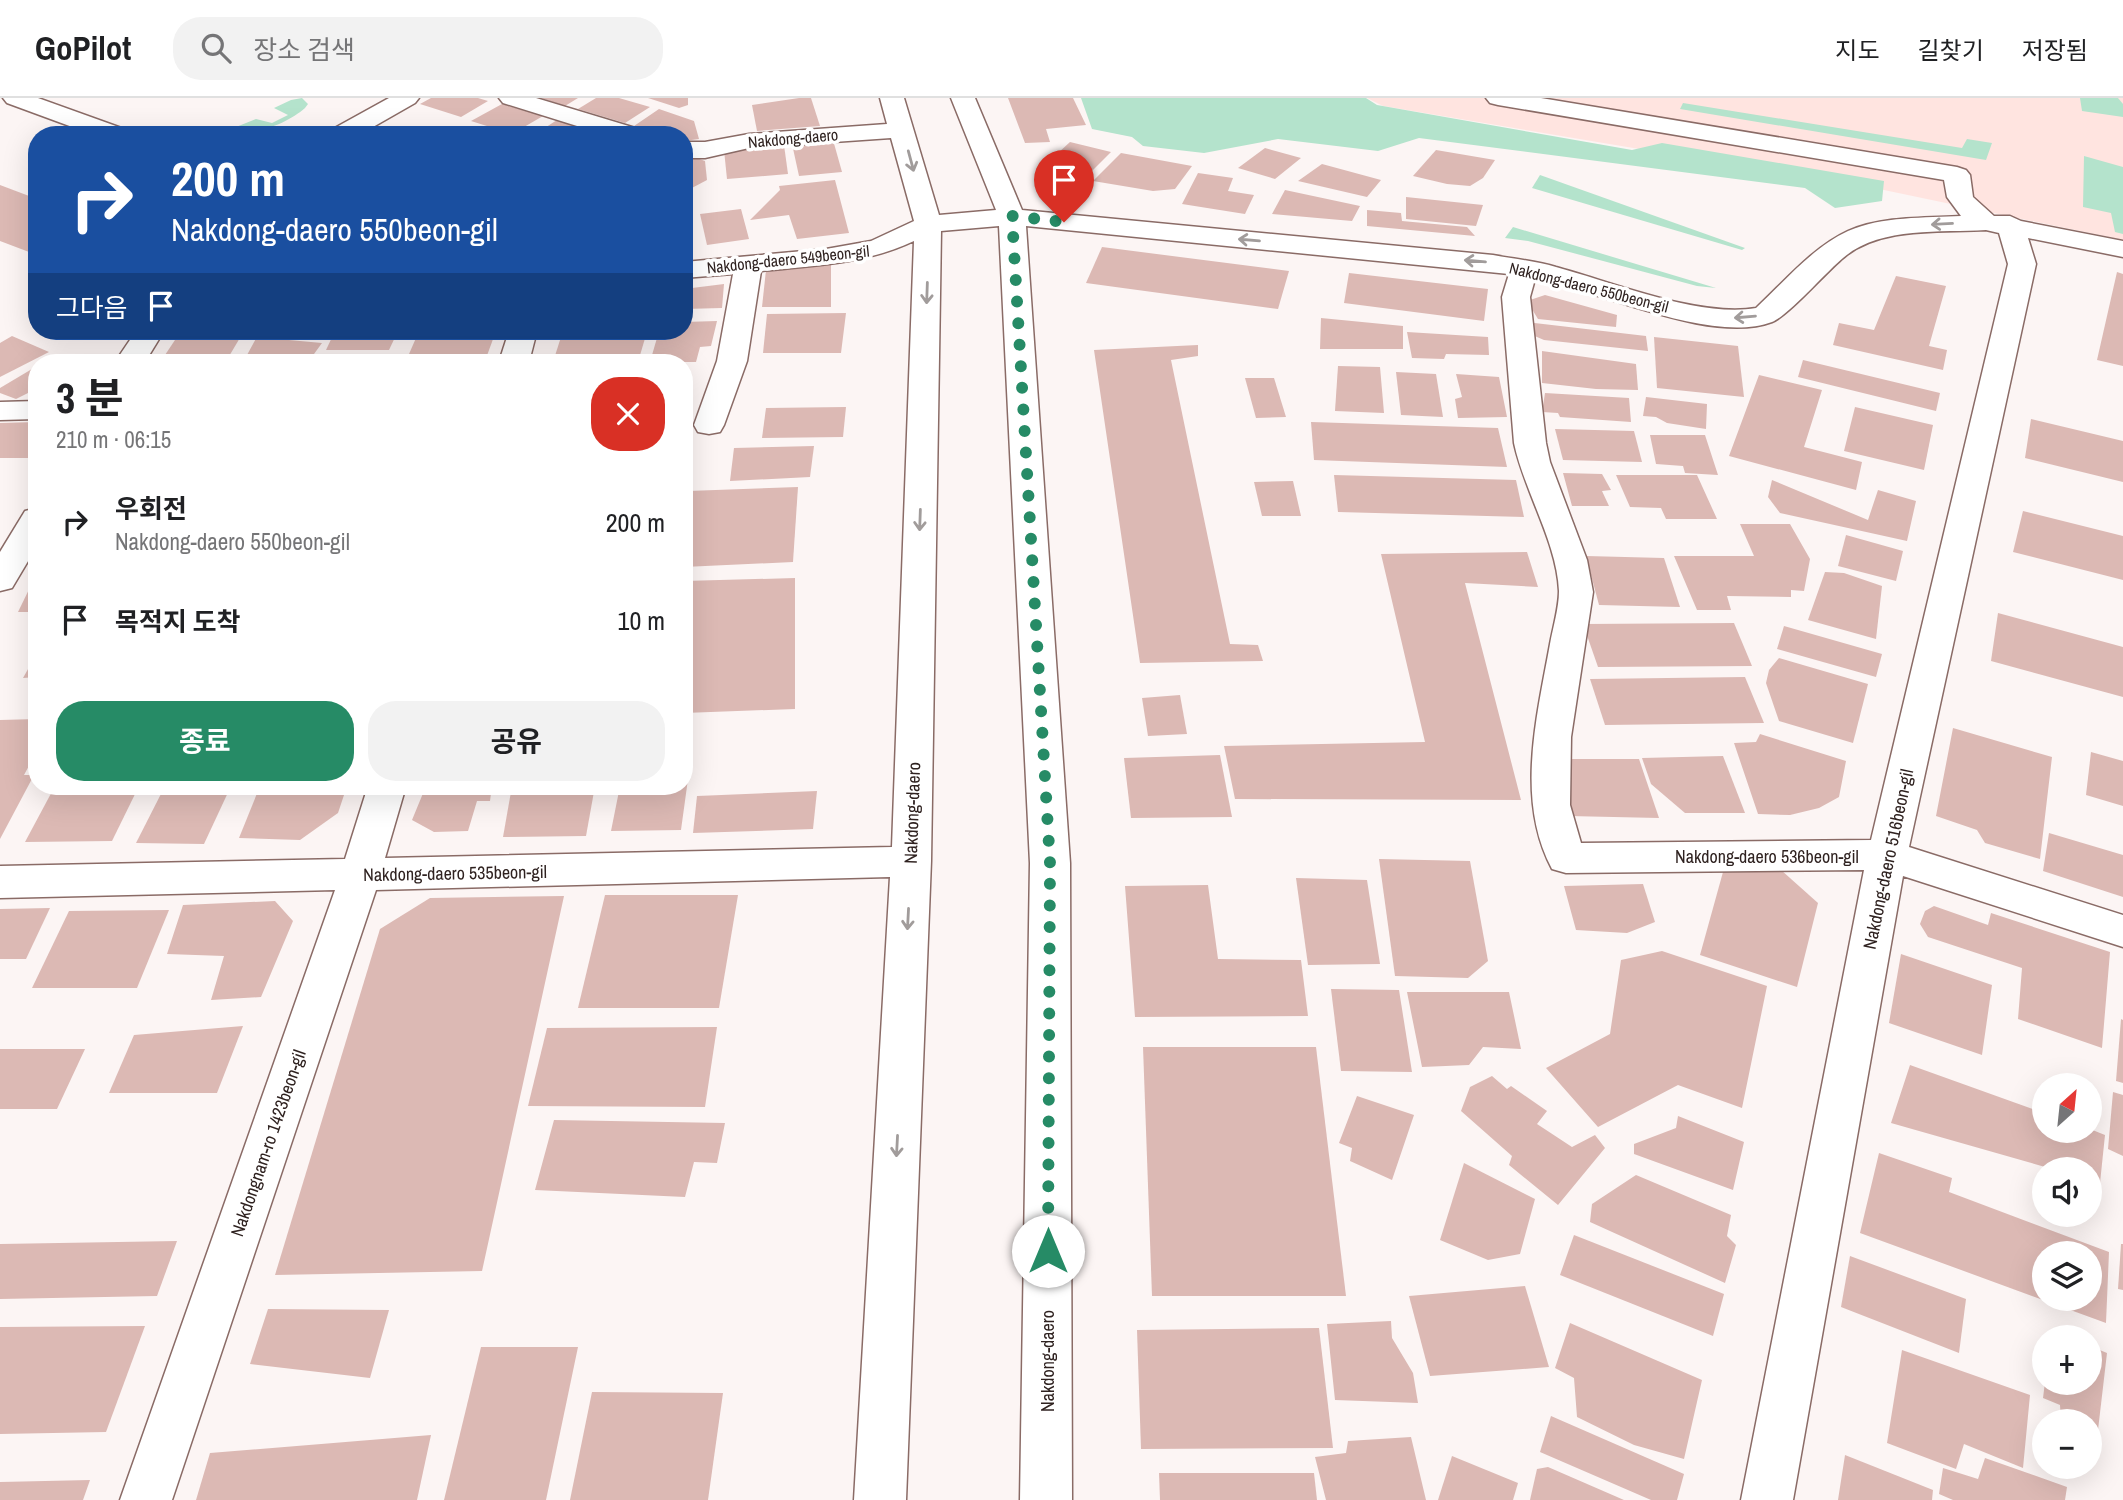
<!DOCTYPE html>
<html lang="ko">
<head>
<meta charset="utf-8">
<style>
  :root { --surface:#fff; --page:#f2f2f2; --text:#202124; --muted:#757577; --line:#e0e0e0; --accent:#268b66 }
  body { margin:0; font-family:"Archivo Narrow","Noto Sans KR",sans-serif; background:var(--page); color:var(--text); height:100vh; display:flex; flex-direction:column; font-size:26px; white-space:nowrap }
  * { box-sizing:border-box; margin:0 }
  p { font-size:23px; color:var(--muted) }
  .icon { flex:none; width:38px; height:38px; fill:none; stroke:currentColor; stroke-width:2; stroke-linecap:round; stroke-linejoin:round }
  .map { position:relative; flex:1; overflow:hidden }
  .drawer { position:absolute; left:28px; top:256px; width:665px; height:441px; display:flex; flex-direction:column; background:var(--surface); border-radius:28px; box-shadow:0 7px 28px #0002 }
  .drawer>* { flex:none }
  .hud { position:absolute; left:28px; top:28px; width:665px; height:214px; border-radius:28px; box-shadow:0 7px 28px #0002; background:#1a4fa0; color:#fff; overflow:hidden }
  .needle { width:46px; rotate:27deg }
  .tools { position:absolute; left:2032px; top:975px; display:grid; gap:14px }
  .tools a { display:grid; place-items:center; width:70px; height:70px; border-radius:50%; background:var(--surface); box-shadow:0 7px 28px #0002; font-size:35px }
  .pin { position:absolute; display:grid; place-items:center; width:60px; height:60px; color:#fff; margin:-72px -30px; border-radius:50% 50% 50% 0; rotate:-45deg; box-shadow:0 0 7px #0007 }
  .pin .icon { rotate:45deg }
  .me { position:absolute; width:77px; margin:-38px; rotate:0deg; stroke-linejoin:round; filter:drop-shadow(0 0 5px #0008) }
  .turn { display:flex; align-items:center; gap:24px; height:147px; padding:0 28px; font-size:32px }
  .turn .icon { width:91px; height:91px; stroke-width:2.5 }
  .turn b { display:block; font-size:49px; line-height:60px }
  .then { display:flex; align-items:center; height:66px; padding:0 28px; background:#0003; gap:14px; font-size:26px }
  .round { display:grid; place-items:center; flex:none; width:74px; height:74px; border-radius:28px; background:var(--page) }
  .summary { display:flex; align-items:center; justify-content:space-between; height:119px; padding:0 28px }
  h1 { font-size:42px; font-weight:700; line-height:52px }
  .action { display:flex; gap:14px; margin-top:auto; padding:14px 28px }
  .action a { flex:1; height:80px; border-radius:28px; background:var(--accent); color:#fff; font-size:28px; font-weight:700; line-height:80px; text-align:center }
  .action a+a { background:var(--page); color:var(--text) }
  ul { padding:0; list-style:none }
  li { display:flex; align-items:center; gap:21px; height:98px; padding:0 28px }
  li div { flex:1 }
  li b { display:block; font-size:26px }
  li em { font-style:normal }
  header { display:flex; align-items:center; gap:42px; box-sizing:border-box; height:98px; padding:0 35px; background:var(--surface); border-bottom:2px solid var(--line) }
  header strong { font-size:33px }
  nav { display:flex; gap:38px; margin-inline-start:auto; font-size:24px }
  .search { width:490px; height:63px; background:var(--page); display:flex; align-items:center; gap:18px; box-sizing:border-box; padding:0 24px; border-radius:28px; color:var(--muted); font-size:26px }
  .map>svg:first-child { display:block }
  .built { fill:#ffe4e0 }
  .green { fill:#b4e3cc }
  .building { fill:#dcb9b4; fill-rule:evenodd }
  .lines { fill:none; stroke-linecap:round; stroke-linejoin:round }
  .minor-casing { stroke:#8a6b66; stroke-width:3 }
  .minor { fill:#fff; fill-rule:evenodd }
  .oneway { stroke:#a19c9b }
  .route { stroke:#268b66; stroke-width:12; stroke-dasharray:0 21.6 }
  .labels { text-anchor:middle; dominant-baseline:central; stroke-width:7; stroke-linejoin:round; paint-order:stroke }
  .far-street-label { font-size:16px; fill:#2f2220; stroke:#fff }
  .street-label { font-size:18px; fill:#2f2220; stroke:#fff }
</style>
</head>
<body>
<header>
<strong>GoPilot</strong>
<div class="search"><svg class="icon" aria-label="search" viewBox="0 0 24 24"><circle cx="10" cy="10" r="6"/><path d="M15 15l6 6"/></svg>장소 검색</div>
<nav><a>지도</a><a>길찾기</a><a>저장됨</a></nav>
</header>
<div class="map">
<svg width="2123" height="1402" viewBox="0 0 2123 1402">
  <rect width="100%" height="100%" fill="#fcf5f4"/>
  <polygon class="built" points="1367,0 2123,0 2123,142 1884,92 1383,8"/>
  <g class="green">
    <path d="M302,0L308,6L305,10C289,24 257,39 236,29L256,21L272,25L288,17L274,10L291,2Z"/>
    <polygon points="1081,0 1366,0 1377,7 1632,52 1662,45 1884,83 1882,103 1835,110 1805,90 1419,40 1378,53 1278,41 1204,55 1143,48 1132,39 1092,31"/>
    <polygon points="2080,0 2118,0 2123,6 2123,19 2082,13"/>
    <polygon points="1683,5 1962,50 1967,41 1992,45 1986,62 1680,11"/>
    <polygon points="2084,58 2123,69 2123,136 2115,134 2111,115 2083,109"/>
    <polygon points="1540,77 1745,150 1742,152 1532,90"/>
    <polygon points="1513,129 1716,190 1697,188 1528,143 1505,140"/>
  </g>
  <g class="building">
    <polygon points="431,0 478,0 488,3 461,19 420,6"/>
    <polygon points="541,0 578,0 565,8"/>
    <polygon points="596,0 619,0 650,9 625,25 578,11"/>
    <polygon points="648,0 688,0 688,7 679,10"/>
    <polygon points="799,0 811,0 820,28 757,33 752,7"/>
    <polygon points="1008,0 1073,0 1086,27 1046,31 1050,44 1025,45"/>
    <polygon points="502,6 543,18 512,36 471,23"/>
    <polygon points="659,11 694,23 699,41 684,43 684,37 662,37 634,28"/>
    <polygon points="557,22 602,36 602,37 534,37"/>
    <polygon points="833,42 842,74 799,78 792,46"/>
    <polygon points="1070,44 1111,54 1091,74 1076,71 1072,74 1045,67"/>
    <polygon points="784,47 788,76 727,81 724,52"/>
    <polygon points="1265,50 1301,60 1275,81 1238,70"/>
    <polygon points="1436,52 1495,62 1483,80 1470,88 1447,86 1413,78"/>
    <polygon points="1121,55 1192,68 1175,91 1153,93 1093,83"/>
    <polygon points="684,58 691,58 705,63 707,82 690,91 684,89"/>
    <polygon points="1322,66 1381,82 1367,99 1298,83"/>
    <polygon points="1198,75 1233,80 1228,93 1254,97 1245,116 1182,106"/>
    <polygon points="835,82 849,135 797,141 789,117 750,122 780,92 779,88"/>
    <polygon points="0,87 37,101 37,157 0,143"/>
    <polygon points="1285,92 1360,108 1352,123 1272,116"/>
    <polygon points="1406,99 1483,107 1476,128 1406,121"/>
    <polygon points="741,111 749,141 707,147 700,116"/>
    <polygon points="1367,112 1401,115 1402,123 1467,129 1475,138 1367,128"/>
    <polygon points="1102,149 1289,173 1278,211 1086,185"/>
    <polygon points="831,165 831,209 762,209 766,172"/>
    <polygon points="2117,174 2123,176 2123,268 2097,262"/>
    <polygon points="1349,175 1488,191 1484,223 1344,205"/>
    <polygon points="1896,178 1946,188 1929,248 1947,252 1943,272 1833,247 1839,225 1874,232"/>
    <polygon points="724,186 722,210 684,211 684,191"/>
    <polygon points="1545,197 1617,217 1616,229 1538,221 1527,203"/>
    <polygon points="846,215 841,255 763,255 767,216"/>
    <polygon points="1321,220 1403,228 1403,251 1320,251"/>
    <polygon points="717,223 711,248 700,249 696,264 650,264 659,233 684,233 684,224"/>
    <polygon points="1526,224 1646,238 1648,253 1544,242 1530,236"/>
    <polygon points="181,233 244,233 228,260 163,260"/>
    <polygon points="260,233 295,233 289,242 322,245 314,256 247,257"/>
    <polygon points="335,233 398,233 389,252 326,252"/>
    <polygon points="419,233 496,233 485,263 406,263"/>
    <polygon points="1407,234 1488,239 1489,257 1446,256 1444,261 1412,260"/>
    <polygon points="646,237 638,264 553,264 561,239"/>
    <polygon points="12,238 49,254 0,279 0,245"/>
    <polygon points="1654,239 1738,248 1744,299 1657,290"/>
    <polygon points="1198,247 1198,258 1171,262 1230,546 1258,547 1263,563 1140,565 1094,252"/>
    <polygon points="1542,253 1636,266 1638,292 1596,291 1542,285"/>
    <polygon points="391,256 387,264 314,264 317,258"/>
    <polygon points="1803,262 1940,295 1936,313 1798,279"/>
    <polygon points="37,268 37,300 28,295 16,301 0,295 0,290"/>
    <polygon points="1338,268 1380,269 1384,315 1335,313"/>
    <polygon points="1396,274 1436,276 1443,319 1401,317"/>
    <polygon points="1456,276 1499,279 1507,319 1458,320 1455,301 1462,299"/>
    <polygon points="1759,277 1822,292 1804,349 1862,364 1856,392 1729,358"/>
    <polygon points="1245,280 1274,280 1286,319 1256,320"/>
    <polygon points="1545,295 1629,300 1631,324 1560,319 1558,315 1542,314"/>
    <polygon points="1646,299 1707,306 1706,331 1667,325 1656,319 1643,318"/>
    <polygon points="846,309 843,339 762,340 766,310"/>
    <polygon points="1855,309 1933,327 1924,372 1844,353"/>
    <polygon points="2031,321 2123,343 2123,384 2025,360"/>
    <polygon points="37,324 37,347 29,360 0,360 0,325"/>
    <polygon points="1311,324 1498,330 1507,369 1314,362"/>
    <polygon points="1555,331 1634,333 1642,364 1563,362"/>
    <polygon points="1650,337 1705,337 1718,377 1685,375 1683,368 1656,366"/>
    <polygon points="814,348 810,379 730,383 734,350"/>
    <polygon points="1563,375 1602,376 1611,392 1602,393 1609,408 1572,408"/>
    <polygon points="1334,377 1516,382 1524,419 1338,414"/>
    <polygon points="1616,377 1697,377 1717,421 1666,421 1661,410 1630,409"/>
    <polygon points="1772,382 1868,422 1878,392 1916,403 1907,443 1780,415 1768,399"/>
    <polygon points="1293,383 1301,418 1262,418 1254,384"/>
    <polygon points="798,389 793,464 684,469 684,423 688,393"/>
    <polygon points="2023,413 2123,438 2123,482 2013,454"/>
    <polygon points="1740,426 1790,426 1810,461 1804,493 1791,492 1791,499 1727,498 1731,512 1697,512 1674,458 1754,458"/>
    <polygon points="1846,437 1903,453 1896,483 1838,468"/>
    <polygon points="1527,454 1538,489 1465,485 1521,702 1235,701 1224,648 1425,644 1381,456"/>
    <polygon points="1586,458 1664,460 1680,509 1599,507"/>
    <polygon points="1825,474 1844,475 1882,488 1876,541 1808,522"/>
    <polygon points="37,475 37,514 18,514"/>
    <polygon points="795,480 795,611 684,615 684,483"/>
    <polygon points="1998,515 2123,549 2123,599 1991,563"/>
    <polygon points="1734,525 1752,568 1598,569 1583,526"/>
    <polygon points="1784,528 1882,556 1876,579 1777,551"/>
    <polygon points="37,555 37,579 23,580"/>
    <polygon points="1779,560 1868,586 1853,645 1779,623 1766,585 1769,572"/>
    <polygon points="1745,579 1764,625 1605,627 1590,581"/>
    <polygon points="1180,597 1187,636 1148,638 1142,600"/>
    <polygon points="37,621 37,653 24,677 34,677 0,741 0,622"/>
    <polygon points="1953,630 2052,659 2040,761 1985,745 1977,732 1936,718"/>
    <polygon points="1760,636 1846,663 1839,699 1819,710 1790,717 1758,716 1734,645 1756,644"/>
    <polygon points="684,652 692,652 681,732 611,733 620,688 684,688"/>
    <polygon points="2091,654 2123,663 2123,708 2086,697"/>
    <polygon points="1220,657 1232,719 1131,720 1124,660"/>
    <polygon points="1723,658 1745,715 1685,715 1651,686 1642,660"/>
    <polygon points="1572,661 1639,661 1659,720 1568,718"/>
    <polygon points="55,688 139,688 112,743 25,744"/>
    <polygon points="165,688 231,688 204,746 136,745"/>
    <polygon points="260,688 347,688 338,715 300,742 239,740"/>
    <polygon points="426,688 492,688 490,703 477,703 468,733 434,734 412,722"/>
    <polygon points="512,688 595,688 586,738 503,739"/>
    <polygon points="817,693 813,731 693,735 697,698"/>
    <polygon points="2049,735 2123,757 2123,799 2043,773"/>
    <polygon points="1379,761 1470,763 1488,863 1468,880 1395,878"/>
    <polygon points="1781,772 1818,805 1797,889 1700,857 1723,774"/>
    <polygon points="1296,780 1367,782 1380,866 1308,867"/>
    <polygon points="1643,786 1655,824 1627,835 1576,832 1564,788"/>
    <polygon points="1208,787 1218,861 1301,862 1308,918 1135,919 1125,788"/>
    <polygon points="605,797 738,797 719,910 578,910"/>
    <polygon points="564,798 482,1173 275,1177 380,831 430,800"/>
    <polygon points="275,803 293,823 261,899 211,902 224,858 167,856 183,807"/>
    <polygon points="1934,808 1988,827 1991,815 2110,854 2102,950 2018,921 2022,870 1928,839 1920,826 1925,813"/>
    <polygon points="50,810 26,861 0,861 0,811"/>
    <polygon points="169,812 137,890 32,890 69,813"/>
    <polygon points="1662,853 1767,888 1742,1010 1678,987 1598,1029 1546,970 1610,936 1621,862"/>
    <polygon points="1901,856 1992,887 1982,957 1889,925"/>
    <polygon points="1331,891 1399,892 1412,974 1341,973"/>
    <polygon points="1407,894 1509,894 1521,951 1483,949 1469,967 1422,969"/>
    <polygon points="2121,921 2123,922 2123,985 2116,983"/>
    <polygon points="243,928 217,995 109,995 134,937"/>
    <polygon points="717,929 705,1009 528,1008 547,930"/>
    <polygon points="1143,949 1316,949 1346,1198 1152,1198"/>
    <polygon points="0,951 85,951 57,1011 0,1011"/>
    <polygon points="1910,967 2044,1015 2044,1032 2090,1031 2105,1037 2100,1085 2090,1082 2090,1071 2052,1071 1891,1025"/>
    <polygon points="1492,978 1507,991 1511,988 1547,1013 1537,1026 1572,1049 1595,1037 1605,1050 1558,1107 1509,1067 1512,1058 1461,1013 1470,989"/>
    <polygon points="2113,994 2123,997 2123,1058 2108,1051"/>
    <polygon points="1357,998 1414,1017 1392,1082 1350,1063 1352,1050 1339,1045"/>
    <polygon points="1678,1018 1744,1044 1733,1092 1634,1056 1634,1046 1676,1030"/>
    <polygon points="554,1022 725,1025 717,1065 694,1064 685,1099 535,1092"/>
    <path d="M1879,1055L1952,1080L1949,1094L2109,1154L2106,1225L1860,1135ZM2044,1155H2090V1200H2044Z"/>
    <polygon points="1464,1065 1535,1101 1520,1156 1488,1162 1440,1142"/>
    <polygon points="1636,1077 1731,1117 1727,1138 1736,1147 1725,1185 1590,1124 1592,1106"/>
    <polygon points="1574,1137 1724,1196 1713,1238 1560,1177"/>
    <polygon points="177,1143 157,1198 0,1201 0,1146"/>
    <polygon points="2121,1146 2123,1146 2123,1192 2118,1191"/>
    <polygon points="1850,1158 1966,1201 1959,1255 1841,1209"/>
    <polygon points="1525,1188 1549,1269 1430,1278 1409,1198"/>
    <polygon points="268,1211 389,1212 370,1280 250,1266"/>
    <polygon points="1391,1223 1392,1240 1413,1275 1418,1305 1335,1302 1327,1226"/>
    <polygon points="1570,1225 1702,1282 1684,1361 1634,1347 1577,1319 1574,1280 1555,1270"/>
    <polygon points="145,1228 106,1334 0,1336 0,1229"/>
    <polygon points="1319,1230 1333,1350 1141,1351 1137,1232"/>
    <polygon points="2090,1248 2107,1255 2096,1349 2090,1346 2090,1323 2061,1323 2060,1307 2043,1300 2045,1284 2090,1284"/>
    <polygon points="481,1249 578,1249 546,1402 444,1402"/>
    <polygon points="1902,1252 2030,1297 2023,1370 1964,1346 1956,1371 1887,1345"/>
    <polygon points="592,1294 723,1295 708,1402 570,1402"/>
    <polygon points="1551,1318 1684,1376 1677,1402 1651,1402 1540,1354"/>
    <polygon points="431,1337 417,1402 196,1402 210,1355"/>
    <polygon points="1411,1339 1426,1402 1326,1402 1315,1359 1346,1355 1348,1343"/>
    <polygon points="1845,1357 1933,1392 1932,1402 1838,1402"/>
    <polygon points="1452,1358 1518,1385 1513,1402 1438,1402"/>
    <polygon points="1985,1360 2067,1389 2065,1402 1953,1402 1939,1396 1943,1370 1978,1381"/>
    <polygon points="1548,1369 1624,1402 1530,1402 1537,1371"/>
    <polygon points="1159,1375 1314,1375 1317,1402 1160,1402"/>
    <polygon points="90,1382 83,1402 0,1402 0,1384"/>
  </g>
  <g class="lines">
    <defs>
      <g id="minor">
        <polygon points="3,0 38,0 127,32 130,37 94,37 7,5"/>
        <polygon points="389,0 419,0 415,5 359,37 328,37 331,32"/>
        <polygon points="499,0 536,0 642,32 645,37 606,37 503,5"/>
        <path d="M880,0H904L939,117L996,112L951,0H975L1022,112L1493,157C1514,161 1536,163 1556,169C1612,184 1700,220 1756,210C1784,184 1813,149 1848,133C1882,118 1925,120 1961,118L1947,99L1944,82L1498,7L1490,5L1486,0H1541L1957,69L1966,72L1970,77L1973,99L1994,118H2010L2021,123L2123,143V159L2028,140L2036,166L1909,749L2123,817V849L1903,778L1793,1402H1741L1864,772L1566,775L1552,771C1515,702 1537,618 1550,546C1553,529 1559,510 1559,493C1557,444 1524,393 1514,345L1502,199L1509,176L1026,128L1070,765L1072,1402H1020L1030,765L999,128L941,133L931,763L906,1402H854L890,779L376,792L172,1402H120L335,792L0,800V768L345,761L368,688H406L385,760L892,749L914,143C866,166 813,168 761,173L747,263L724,327L720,334L709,336L698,334L694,327L717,263L733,176L684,180V164L826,151L871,143L914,123L891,40L749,50L705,60H684V44H705L749,36L887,26ZM1986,132L1999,135L2008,166L1871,742L1581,745L1570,707L1571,639L1593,494L1587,462L1550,364L1546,345L1530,199L1535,181C1599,192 1711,247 1772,224C1788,218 1827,173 1843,160C1880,128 1940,135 1986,132Z"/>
        <polygon points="136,233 164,233 145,264 115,264"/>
        <polygon points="509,233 537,233 529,264 499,264"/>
        <polygon points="37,303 37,321 0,322 0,304"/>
        <polygon points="37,410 37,448 12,490 0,493 0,454 25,413"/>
      </g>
    </defs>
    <use href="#minor" class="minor-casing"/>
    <use href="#minor" class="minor"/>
  </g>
  <defs><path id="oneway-shaft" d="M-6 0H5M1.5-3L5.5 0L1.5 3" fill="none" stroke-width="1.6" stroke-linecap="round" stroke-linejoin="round" transform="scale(1.75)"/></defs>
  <g class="oneway">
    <use href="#oneway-shaft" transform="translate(911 63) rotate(75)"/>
    <use href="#oneway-shaft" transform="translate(1942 126) rotate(177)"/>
    <use href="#oneway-shaft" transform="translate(1249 142) rotate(-175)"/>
    <use href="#oneway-shaft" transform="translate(1475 163) rotate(-175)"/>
    <use href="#oneway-shaft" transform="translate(927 195) rotate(92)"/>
    <use href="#oneway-shaft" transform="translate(1745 219) rotate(175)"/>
    <use href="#oneway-shaft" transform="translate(920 422) rotate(92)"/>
    <use href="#oneway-shaft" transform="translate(908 821) rotate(93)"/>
    <use href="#oneway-shaft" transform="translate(897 1048) rotate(93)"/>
  </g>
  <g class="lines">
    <polyline class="route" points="1048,1153 1050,765 1012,118 1064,124"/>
  </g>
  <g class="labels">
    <g class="far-street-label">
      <text transform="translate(793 40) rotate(-5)">Nakdong-daero</text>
      <text transform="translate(788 161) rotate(-6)">Nakdong-daero 549beon-gil</text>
      <text transform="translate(1589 189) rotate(14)">Nakdong-daero 550beon-gil</text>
    </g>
    <g class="street-label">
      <text transform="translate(912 715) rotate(-88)">Nakdong-daero</text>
      <text x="1767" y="758">Nakdong-daero 536beon-gil</text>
      <text transform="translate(1888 761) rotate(-78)">Nakdong-daero 516beon-gil</text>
      <text transform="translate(455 775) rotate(-1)">Nakdong-daero 535beon-gil</text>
      <text transform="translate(268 1045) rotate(-71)">Nakdongnam-ro 1423beon-gil</text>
      <text transform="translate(1047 1263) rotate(-90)">Nakdong-daero</text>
    </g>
  </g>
</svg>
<div class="tools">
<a><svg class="needle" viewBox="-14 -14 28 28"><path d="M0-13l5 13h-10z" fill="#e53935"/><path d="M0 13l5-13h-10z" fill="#757577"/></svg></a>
<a><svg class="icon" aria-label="sound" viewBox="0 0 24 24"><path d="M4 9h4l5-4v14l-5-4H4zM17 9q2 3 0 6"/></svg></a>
<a><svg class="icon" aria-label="layers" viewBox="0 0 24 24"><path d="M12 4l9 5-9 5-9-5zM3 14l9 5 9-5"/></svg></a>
<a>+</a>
<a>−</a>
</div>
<div class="pin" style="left:1064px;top:124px;background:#d93025"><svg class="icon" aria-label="arrive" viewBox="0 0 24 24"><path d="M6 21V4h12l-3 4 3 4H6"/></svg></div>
<svg class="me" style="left:1048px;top:1153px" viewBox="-20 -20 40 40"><circle r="19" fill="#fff"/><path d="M0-13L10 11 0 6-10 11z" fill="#268b66"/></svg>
<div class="hud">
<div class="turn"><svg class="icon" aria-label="right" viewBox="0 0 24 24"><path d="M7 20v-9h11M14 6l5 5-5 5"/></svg><div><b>200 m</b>Nakdong-daero 550beon-gil</div></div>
<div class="then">그다음<svg class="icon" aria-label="arrive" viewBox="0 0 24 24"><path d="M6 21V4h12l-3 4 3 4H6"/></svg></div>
</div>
<section class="drawer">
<div class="summary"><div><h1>3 분</h1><p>210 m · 06:15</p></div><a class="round" style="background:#d93025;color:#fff"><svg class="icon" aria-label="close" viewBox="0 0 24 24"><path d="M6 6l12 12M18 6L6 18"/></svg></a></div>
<ul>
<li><svg class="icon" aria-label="right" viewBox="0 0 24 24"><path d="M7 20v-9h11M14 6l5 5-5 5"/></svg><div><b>우회전</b><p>Nakdong-daero 550beon-gil</p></div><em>200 m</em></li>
<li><svg class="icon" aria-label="arrive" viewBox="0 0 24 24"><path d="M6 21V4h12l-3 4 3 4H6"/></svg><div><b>목적지 도착</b></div><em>10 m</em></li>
</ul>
<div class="action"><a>종료</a><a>공유</a></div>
</section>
</div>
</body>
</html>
